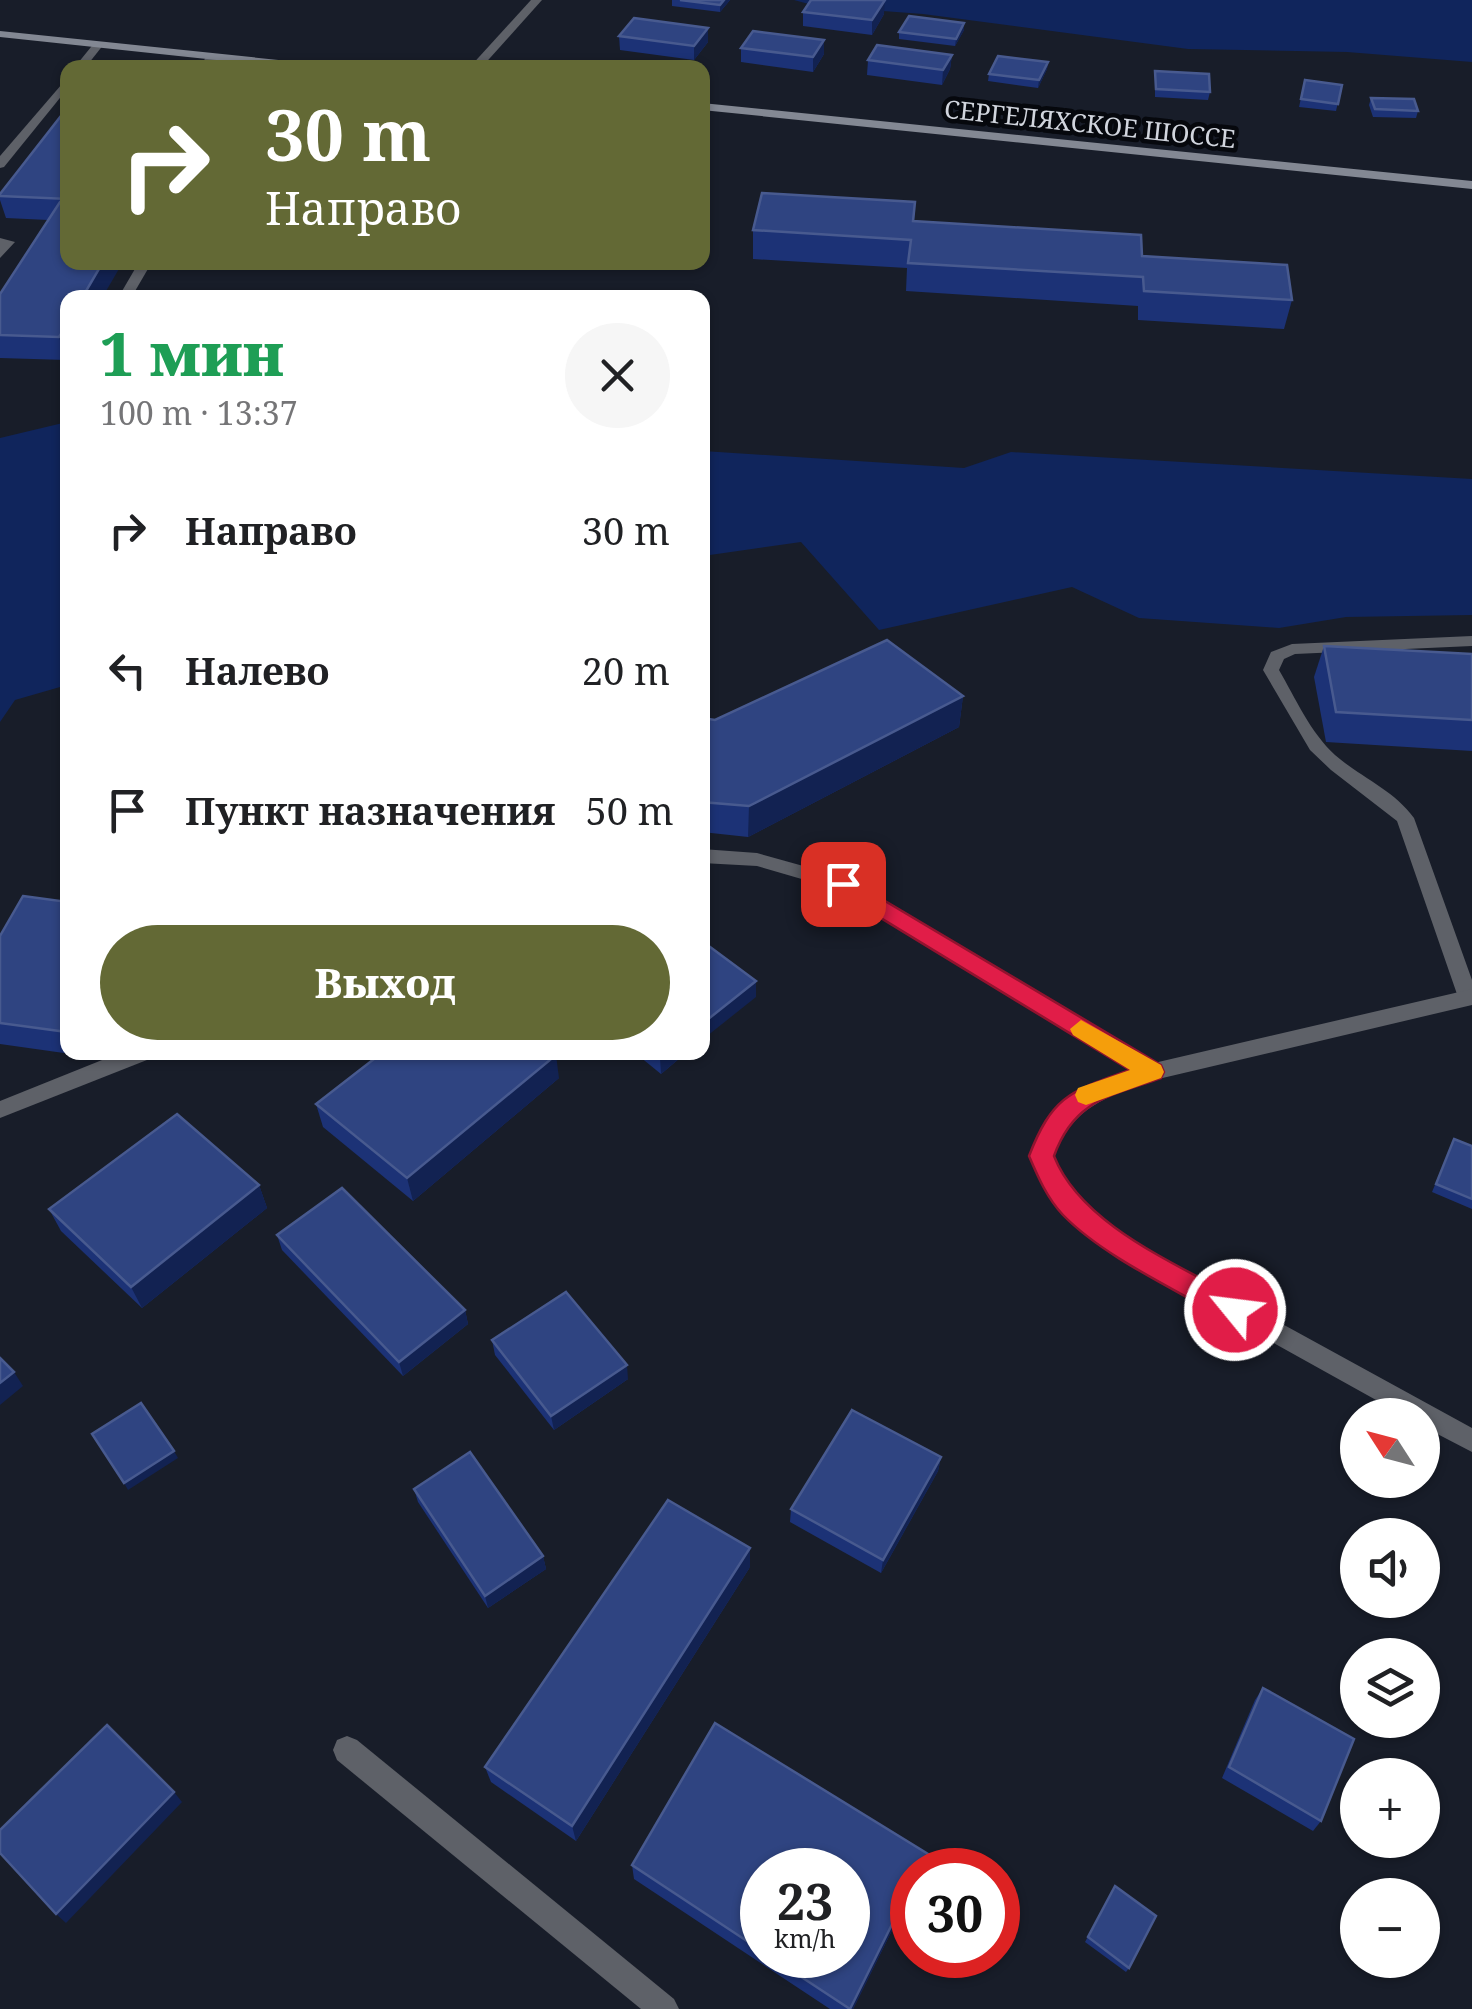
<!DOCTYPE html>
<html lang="ru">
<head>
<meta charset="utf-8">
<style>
  :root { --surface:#fff; --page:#f6f6f6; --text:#202124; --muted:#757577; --accent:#636935 }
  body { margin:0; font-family:"Noto Serif",serif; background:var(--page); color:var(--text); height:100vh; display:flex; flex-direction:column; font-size:38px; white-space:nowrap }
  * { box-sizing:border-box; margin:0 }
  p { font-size:32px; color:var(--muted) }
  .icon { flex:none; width:55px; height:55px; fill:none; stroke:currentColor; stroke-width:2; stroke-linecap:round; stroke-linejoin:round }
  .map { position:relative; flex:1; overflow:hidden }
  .drawer { position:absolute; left:60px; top:290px; width:650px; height:770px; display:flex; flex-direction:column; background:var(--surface); border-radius:20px; box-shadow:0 2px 8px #0004 }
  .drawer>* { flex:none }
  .top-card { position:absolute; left:60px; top:60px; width:650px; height:210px; border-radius:20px; box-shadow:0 2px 8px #0004; background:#636935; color:#fff; overflow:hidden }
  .needle { width:65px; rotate:306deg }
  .buttons { position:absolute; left:1340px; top:1398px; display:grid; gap:20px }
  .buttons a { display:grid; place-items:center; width:100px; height:100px; border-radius:50%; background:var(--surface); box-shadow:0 2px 8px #0004; font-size:50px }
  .speed { position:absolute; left:740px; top:1848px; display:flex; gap:20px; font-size:50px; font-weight:700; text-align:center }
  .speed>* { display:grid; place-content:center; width:130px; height:130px; border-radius:50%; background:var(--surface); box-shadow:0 2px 8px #0004; line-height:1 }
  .speed small { font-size:25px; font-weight:400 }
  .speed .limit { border:15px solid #d22; background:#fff; color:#111 }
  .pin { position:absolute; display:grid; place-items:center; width:85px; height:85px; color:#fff; margin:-42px; border-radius:20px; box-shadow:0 5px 15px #0006 }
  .me { position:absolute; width:110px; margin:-55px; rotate:299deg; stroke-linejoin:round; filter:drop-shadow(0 0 8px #0008) }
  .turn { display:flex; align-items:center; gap:35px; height:210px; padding:0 40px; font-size:45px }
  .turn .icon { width:130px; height:130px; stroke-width:2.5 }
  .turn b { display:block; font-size:70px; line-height:85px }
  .round { display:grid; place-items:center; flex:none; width:105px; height:105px; border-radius:52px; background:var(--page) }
  .head { display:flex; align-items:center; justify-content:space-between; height:170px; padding:0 40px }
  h1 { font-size:60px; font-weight:800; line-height:75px; color:#1e9e55 }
  .primary-button { display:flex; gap:20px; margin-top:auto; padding:20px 40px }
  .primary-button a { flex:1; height:115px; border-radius:60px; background:var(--accent); color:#fff; font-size:40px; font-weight:800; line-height:115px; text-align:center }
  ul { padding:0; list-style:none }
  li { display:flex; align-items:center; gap:30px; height:140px; padding:0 40px }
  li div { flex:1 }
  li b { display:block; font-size:38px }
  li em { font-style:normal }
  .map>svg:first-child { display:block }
  .green { fill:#10255c }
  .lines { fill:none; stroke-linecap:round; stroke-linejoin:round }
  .service { fill:#5e6168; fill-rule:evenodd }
  .minor { fill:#5e6168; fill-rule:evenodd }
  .secondary { fill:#838893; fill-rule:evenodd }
  .wall { fill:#1c3276; fill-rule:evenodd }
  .shaded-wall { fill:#122252 }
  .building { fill:#2f4481; stroke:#485a8f; stroke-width:2.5 }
  .route { fill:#e11d48; stroke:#92132f; stroke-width:2.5 }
  .slow { fill:#f59e0b }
  .labels { text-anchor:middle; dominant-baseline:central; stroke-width:9; stroke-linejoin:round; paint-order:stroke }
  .far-street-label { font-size:25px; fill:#d1d5dd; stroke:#06080d }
</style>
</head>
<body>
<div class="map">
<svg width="1472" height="2009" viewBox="0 0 1472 2009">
  <rect width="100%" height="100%" fill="#181d29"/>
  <g class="green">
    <polygon points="794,0 1472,0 1472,62 1347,52 1188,49 923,14 816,6"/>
    <polygon points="67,422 67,685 15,700 0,722 0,438"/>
    <polygon points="703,451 964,468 1011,452 1472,479 1472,615 1346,617 1279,628 1139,618 1072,587 879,630 801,542 703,556"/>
  </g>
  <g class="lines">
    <g class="service">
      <polygon points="95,42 104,44 85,68 74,68"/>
      <polygon points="68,77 68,88 4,167 0,168 0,156"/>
      <polygon points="0,238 15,242 0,258"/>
      <path d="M1472,636V646L1295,654L1284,659L1279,670C1296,699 1310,732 1335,755C1360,777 1394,790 1414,818L1472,980V1003L1461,1002L1458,997L1397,821L1331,770L1310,750L1263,670L1271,652L1292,644Z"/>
    </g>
    <g class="minor">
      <polygon points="531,0 542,0 481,68 469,68"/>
      <polygon points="208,54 218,56 210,68 199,68"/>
      <polygon points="139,262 152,262 131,298 118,298"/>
      <path d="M702,849L757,853L850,879L1154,1063L1472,989V1005L1154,1080C1106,1097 1074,1106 1053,1156L1061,1177L1080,1201L1142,1247L1472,1428V1452L1422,1426V1415H1403L1126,1261L1064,1215L1044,1188L1031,1156C1055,1102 1078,1089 1133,1070L836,889L757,866L702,863Z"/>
      <polygon points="122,1052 155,1052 152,1058 0,1118 0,1101"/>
      <polygon points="347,1736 357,1740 674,1999 679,2009 641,2009 337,1760 333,1750 337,1740"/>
    </g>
    <g class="secondary">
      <polygon points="0,31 327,65 332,68 290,68 0,37"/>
      <polygon points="702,103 1472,181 1472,189 702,110"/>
    </g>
  </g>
  <g class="wall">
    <polygon points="672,0 730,0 720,12 672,6"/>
    <polygon points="803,12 884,14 872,35 803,26"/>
    <polygon points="964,30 955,46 899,39 899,32"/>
    <polygon points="619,36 708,42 694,60 620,50"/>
    <polygon points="824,40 824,54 813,72 741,62 741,48"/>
    <polygon points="952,55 950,69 942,85 867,75 868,60"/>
    <polygon points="1048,62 1047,69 1038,88 988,81 989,74"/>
    <polygon points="1155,71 1210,92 1208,100 1155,97"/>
    <polygon points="1305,80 1342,85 1336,111 1299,107"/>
    <polygon points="1371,98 1418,111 1416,118 1373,117 1369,105"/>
    <polygon points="68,107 66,360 0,358 0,294 48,220 6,218 0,200 0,194"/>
    <polygon points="915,202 914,222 1142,256 1292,300 1284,329 1138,320 1138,306 906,291 907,268 753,259 753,230"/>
    <polygon points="1324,646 1472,654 1472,751 1326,742 1314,677"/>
    <polygon points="963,696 959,727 748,837 702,832 702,718 715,720"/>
    <polygon points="68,902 68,1052 79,1052 78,1055 0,1044 0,936"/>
    <polygon points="634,1052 687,1052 661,1074"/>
    <polygon points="559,1078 413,1201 323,1127 316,1104"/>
    <polygon points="1454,1139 1472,1146 1472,1209 1432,1192"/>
    <polygon points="259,1185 267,1208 142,1308 61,1231 49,1209"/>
    <polygon points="277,1235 465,1310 468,1324 403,1376 282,1250"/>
    <polygon points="492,1340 628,1379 554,1430 495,1355"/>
    <polygon points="941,1457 938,1471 881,1573 790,1522 791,1509"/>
    <polygon points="414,1489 543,1556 546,1569 488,1608 418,1502"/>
    <polygon points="750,1567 576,1841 491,1782 485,1767"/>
    <polygon points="1263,1688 1321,1821 1313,1831 1222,1778 1255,1700"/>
    <path d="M928,1854L923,1870H912V1890L853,2009H830L634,1879L632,1865ZM762,1870L848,1955H762Z"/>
    <polygon points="1115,1886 1129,1968 1126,1972 1085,1942"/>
  </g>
  <g class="shaded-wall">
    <polygon points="724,0 730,0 720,12 720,5"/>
    <polygon points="885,0 884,14 872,35 872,20"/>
    <polygon points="964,23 964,30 955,46 956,39"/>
    <polygon points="708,28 708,42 694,60 694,46"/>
    <polygon points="824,40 824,54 813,72 813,57"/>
    <polygon points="952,55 950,69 942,85 943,70"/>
    <polygon points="1048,62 1047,69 1038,88 1039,80"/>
    <polygon points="103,262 123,262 102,298 82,298"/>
    <polygon points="68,323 68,358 66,360 59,337"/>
    <polygon points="963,696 959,727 748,837 749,806"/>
    <polygon points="756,981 756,997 702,1040 702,1024"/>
    <polygon points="666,1052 687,1052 661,1074 660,1058"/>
    <polygon points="556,1055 559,1078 413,1201 407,1178"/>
    <polygon points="259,1185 267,1208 142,1308 131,1287"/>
    <polygon points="465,1310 468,1324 403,1376 399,1362"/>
    <polygon points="627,1365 628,1379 554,1430 551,1416"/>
    <polygon points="14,1372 23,1386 0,1405 0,1383"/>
    <polygon points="174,1451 178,1458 128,1490 124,1483"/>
    <polygon points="941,1457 938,1471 881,1573 883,1560"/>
    <polygon points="750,1548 750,1567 576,1841 572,1826"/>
    <polygon points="543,1556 546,1569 488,1608 485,1596"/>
    <polygon points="174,1792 182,1802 66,1923 56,1914"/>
    <polygon points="912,1884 912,1890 853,2009 850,2009"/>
  </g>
  <g class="building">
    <polygon points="680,0 724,0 720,5"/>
    <polygon points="811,0 885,0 872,20 803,12"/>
    <polygon points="909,16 964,23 956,39 899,32"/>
    <polygon points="634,18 708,28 694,46 619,36"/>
    <polygon points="753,31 824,40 813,57 741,48"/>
    <polygon points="877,45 952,55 943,70 868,60"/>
    <polygon points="998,56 1048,62 1039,80 989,74"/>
    <polygon points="1155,71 1209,74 1210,92 1156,89"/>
    <polygon points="1305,80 1342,85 1338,104 1301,99"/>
    <polygon points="1371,98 1414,99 1418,111 1375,109"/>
    <polygon points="68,107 68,199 0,196 0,194"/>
    <polygon points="762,193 915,202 913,221 1141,235 1142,256 1287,265 1292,300 1144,291 1143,277 908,263 911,240 753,230"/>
    <polygon points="60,202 68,202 68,262 103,262 82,298 68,298 68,323 59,337 0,335 0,294"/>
    <polygon points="887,640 963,696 749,806 702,802 702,718 715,720"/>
    <polygon points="1324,646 1472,654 1472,720 1336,712"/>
    <polygon points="23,896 68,902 67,1032 0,1023 0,936"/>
    <polygon points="702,941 756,981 702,1024"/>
    <polygon points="383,1052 553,1052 556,1055 407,1178 316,1104"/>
    <polygon points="653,1052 666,1052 660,1058"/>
    <polygon points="177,1114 259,1185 131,1287 49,1209"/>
    <polygon points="1454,1139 1472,1146 1472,1199 1436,1184"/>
    <polygon points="342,1188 465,1310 399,1362 277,1235"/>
    <polygon points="566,1292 627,1365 551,1416 492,1340"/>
    <polygon points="0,1358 14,1372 0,1383"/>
    <polygon points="141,1403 174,1451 124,1483 92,1434"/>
    <polygon points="852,1410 941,1457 883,1560 791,1509"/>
    <polygon points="470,1452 543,1556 485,1596 414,1489"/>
    <polygon points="668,1500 750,1548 572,1826 485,1767"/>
    <polygon points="1263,1688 1354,1739 1321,1821 1229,1767"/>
    <polygon points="715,1723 928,1854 920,1870 912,1870 912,1884 850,2009 768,1955 848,1955 848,1870 762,1870 762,1951 632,1865"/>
    <polygon points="107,1725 174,1792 56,1914 0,1853 0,1830"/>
    <polygon points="1115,1886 1156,1916 1129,1968 1088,1937"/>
  </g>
  <path class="route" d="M843,876L1161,1065L1164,1072L1161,1078C1110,1096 1074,1100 1054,1156C1082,1227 1181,1265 1244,1302L1248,1310L1244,1319L1235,1322L1226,1319C1175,1289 1104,1257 1063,1215C1047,1198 1038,1177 1029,1156C1053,1094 1072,1091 1130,1070L835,890L832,884Z"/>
  <polygon class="slow" points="1081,1020 1161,1065 1164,1072 1161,1078 1086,1105 1078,1102 1075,1095 1078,1088 1130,1070 1073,1035 1070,1029"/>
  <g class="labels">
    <g class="far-street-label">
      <text transform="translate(1090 123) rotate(6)">СЕРГЕЛЯХСКОЕ ШОССЕ</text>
    </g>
  </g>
</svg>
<div class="buttons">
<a><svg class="needle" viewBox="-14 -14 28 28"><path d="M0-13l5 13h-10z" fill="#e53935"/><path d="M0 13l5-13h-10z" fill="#757577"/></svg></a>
<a><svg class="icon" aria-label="sound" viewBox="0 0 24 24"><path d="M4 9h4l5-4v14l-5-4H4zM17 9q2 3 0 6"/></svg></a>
<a><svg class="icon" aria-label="layers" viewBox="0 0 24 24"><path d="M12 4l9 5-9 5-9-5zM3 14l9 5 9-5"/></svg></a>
<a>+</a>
<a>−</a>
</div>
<div class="speed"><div>23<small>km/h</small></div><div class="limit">30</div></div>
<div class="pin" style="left:843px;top:884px;background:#d93025"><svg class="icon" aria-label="arrive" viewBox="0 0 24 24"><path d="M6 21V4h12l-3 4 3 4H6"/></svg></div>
<svg class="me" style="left:1235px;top:1310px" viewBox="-20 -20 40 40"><circle r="17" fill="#e11d48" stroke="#fff" stroke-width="3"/><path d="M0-11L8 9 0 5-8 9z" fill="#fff"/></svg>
<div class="top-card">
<div class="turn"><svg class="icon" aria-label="right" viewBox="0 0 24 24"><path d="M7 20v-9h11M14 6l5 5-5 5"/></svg><div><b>30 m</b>Направо</div></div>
</div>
<section class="drawer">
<div class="head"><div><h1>1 мин</h1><p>100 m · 13:37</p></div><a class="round"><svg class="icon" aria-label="close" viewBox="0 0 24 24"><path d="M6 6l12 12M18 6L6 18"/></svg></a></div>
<ul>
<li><svg class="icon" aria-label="right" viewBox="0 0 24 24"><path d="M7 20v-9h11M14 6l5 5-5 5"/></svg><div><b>Направо</b></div><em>30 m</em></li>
<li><svg class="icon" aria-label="left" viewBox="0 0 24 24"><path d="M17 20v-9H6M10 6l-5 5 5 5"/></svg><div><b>Налево</b></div><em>20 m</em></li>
<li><svg class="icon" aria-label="arrive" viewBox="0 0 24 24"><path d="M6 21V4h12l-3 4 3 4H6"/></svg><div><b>Пункт назначения</b></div><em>50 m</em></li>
</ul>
<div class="primary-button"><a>Выход</a></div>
</section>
</div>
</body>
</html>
